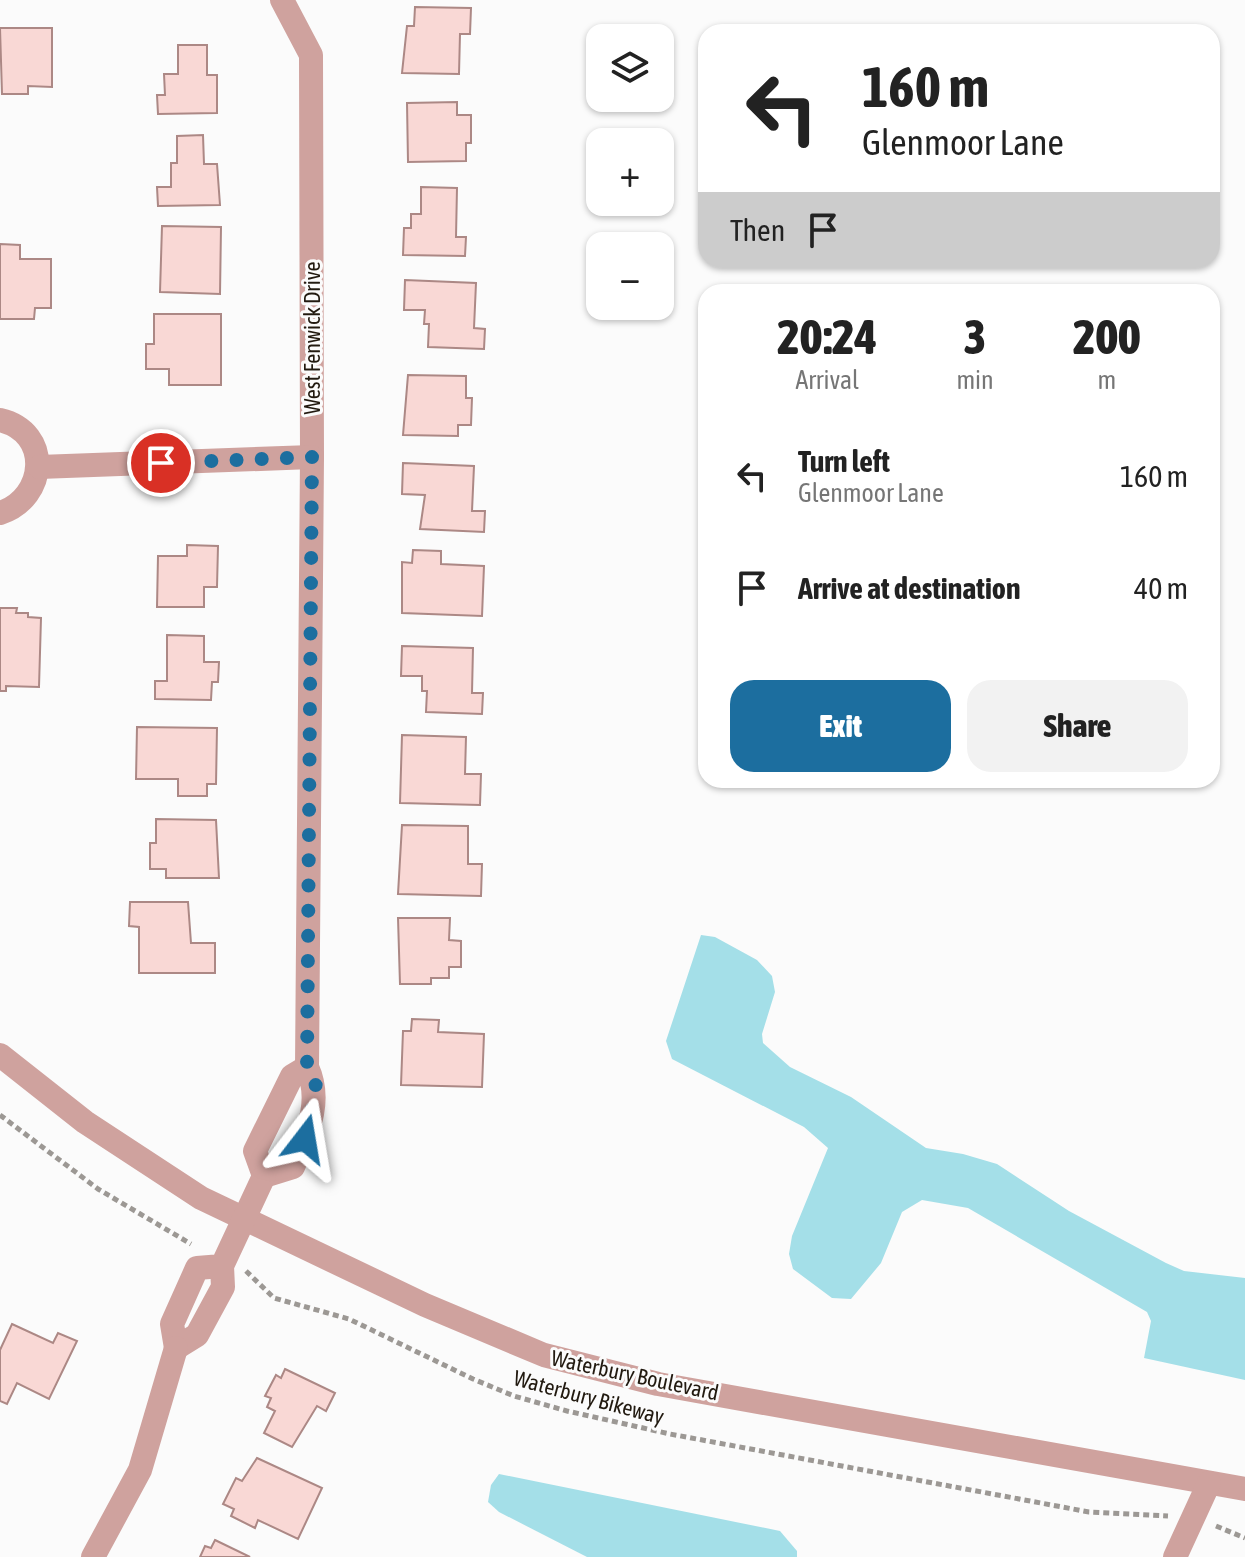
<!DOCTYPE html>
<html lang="en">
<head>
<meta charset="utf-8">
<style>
  :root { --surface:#fff; --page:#f2f2f2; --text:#222; --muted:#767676; --accent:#1c6e9f }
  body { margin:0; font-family:"Asap Condensed",sans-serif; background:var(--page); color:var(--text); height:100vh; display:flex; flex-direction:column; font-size:30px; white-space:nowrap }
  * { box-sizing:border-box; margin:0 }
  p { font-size:26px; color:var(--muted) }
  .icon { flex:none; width:44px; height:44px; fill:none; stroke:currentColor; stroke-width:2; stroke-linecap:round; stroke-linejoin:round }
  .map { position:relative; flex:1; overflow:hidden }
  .side { position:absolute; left:698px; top:284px; width:522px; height:504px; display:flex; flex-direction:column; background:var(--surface); border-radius:24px; box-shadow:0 2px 6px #0004 }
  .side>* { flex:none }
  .top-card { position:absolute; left:698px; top:24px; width:522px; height:244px; border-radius:24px; box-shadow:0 2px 6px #0004; background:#fff; color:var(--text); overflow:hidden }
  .fabs { position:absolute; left:586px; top:24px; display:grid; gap:16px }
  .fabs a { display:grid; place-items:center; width:88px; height:88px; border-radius:16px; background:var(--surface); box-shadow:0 2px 6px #0004; font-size:40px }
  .pin { position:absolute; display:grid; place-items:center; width:68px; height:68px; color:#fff; margin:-34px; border:4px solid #fff; border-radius:50%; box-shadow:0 2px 8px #0007 }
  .me { position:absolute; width:88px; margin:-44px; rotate:14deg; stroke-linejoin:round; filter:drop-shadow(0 0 6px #0008) }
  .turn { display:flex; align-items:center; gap:28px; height:168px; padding:0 32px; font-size:36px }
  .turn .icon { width:104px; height:104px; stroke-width:2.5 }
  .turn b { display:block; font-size:56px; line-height:68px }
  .then { display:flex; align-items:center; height:76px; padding:0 32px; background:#0003; gap:16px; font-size:30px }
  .eta { display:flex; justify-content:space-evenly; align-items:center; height:136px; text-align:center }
  .eta b { font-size:48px; font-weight:800; line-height:56px }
  .primary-button { display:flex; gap:16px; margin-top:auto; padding:16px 32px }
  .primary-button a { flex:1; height:92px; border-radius:24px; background:var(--accent); color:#fff; font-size:32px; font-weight:800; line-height:92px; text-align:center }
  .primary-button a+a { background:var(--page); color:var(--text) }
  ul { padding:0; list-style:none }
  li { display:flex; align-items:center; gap:24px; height:112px; padding:0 32px }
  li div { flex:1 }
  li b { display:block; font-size:30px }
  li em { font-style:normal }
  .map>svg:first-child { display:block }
  .water { fill:#a4dfe8 }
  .building { fill:#f9d8d5; stroke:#ac8885; stroke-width:2 }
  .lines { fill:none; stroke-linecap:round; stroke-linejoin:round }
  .path { stroke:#9c9894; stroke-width:5; stroke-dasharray:6 4; stroke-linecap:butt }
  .street { stroke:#cfa29e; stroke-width:24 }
  .route { stroke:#1c6e9f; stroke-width:14; stroke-dasharray:0 25.2 }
  .labels { text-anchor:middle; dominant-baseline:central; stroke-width:6; stroke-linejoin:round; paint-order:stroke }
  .street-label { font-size:22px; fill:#221a10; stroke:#fbfbfb }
</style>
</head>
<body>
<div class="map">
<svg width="1245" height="1557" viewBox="0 0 1245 1557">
  <rect width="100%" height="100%" fill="#fbfbfb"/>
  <g class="water">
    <polygon points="701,935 715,937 757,960 772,976 775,992 762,1034 763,1043 790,1067 851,1097 926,1148 963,1154 997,1164 1069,1211 1166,1263 1184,1271 1245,1278 1245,1380 1144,1358 1151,1321 1147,1312 968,1208 922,1200 902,1212 881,1263 851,1299 832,1298 793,1269 789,1254 792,1236 828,1148 804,1127 672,1059 666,1041"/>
    <polygon points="499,1474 780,1531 797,1551 797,1557 587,1557 499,1512 488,1502 491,1485"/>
  </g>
  <g class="building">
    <polygon points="415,7 471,8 470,34 460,34 459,74 402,73 407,26 414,26"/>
    <polygon points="0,28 52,28 52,87 28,86 28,94 2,94"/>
    <polygon points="178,45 207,45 207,75 217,75 217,113 158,114 157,95 165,95 164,74 178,74"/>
    <polygon points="457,102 457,115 471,115 471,143 466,143 466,161 408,162 407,103"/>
    <polygon points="203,135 204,164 217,164 220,205 158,206 157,187 171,187 171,163 177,163 177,136"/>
    <polygon points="421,187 457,188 456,237 466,237 465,256 403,255 404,228 411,228 411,214 421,214"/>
    <polygon points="162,226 221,227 220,294 160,292"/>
    <polygon points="0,244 20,245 20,259 51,259 51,308 35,308 34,319 0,319"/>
    <polygon points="405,280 476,283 474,328 485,329 484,349 428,347 429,324 424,324 425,310 404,310"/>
    <polygon points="154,314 221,314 221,385 169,385 169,369 146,369 146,344 154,344"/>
    <polygon points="408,375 466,376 466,398 472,398 471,425 458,425 458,436 403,435"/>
    <polygon points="403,463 474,466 472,511 485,511 484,532 420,529 425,495 402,494"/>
    <polygon points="187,545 218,546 217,587 204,587 204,607 157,607 158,556 187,556"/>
    <polygon points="413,550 441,551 441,564 484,566 482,616 402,613 402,562 412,563"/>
    <polygon points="0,608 17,608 16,613 28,613 28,617 41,618 39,687 6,686 6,691 0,691"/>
    <polygon points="167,635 204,636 204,662 219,662 218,682 212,682 211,700 155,699 155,681 167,681"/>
    <polygon points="402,646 473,648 472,693 483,693 482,714 426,712 427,691 422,691 422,676 401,676"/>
    <polygon points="137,727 217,728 216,784 207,784 207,796 178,796 178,779 136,779"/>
    <polygon points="402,735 466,737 465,774 481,774 480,805 400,803"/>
    <polygon points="156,819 216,820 219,878 166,878 166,869 150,869 150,843 156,843"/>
    <polygon points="402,825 468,826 468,864 482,864 481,896 398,894"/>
    <polygon points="130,902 188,902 191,943 215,943 215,973 139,973 139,927 129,926"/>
    <polygon points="398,918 450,918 449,940 461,941 461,967 449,967 449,978 431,978 431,984 400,984"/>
    <polygon points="412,1019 439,1020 438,1032 484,1034 482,1087 401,1085 403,1031 411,1031"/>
    <polygon points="12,1324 53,1343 58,1333 77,1341 49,1399 17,1383 7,1404 0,1401 0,1350"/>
    <polygon points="285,1369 335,1393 326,1411 317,1406 292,1447 264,1433 275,1411 267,1407 271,1398 265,1396 276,1375 281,1378"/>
    <polygon points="257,1458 322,1488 298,1539 258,1520 255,1528 231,1516 234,1509 223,1504 236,1478 242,1481"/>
    <polygon points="215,1540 250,1557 200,1557 205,1546 211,1548"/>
  </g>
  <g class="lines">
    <g class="path">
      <polyline points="0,1115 98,1189 191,1244"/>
      <polyline points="246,1271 274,1298 349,1319 473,1379 514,1396 567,1411 670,1434 1089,1512 1168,1516"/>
      <polyline points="1216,1526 1245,1538"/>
    </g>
    <g class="street">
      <path d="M282,0L311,55L312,457L307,1067C323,1102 307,1133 293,1167L264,1176L255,1151L292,1076L307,1067"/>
      <path d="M0,420C52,432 47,498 0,513"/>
      <polyline points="39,467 312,457"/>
      <polyline points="0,1055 85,1122 201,1198 425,1305 544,1355 658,1384 1245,1489"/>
      <polyline points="222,1266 197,1268 172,1324 176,1348 197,1335 223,1287 222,1266 264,1176"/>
      <polyline points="93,1557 140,1470 176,1348"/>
      <polyline points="1175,1557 1209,1483"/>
    </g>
  </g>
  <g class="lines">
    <polyline class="route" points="161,463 312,457 307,1067 317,1088 305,1139"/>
  </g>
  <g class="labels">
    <g class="street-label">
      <text transform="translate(312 338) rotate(-90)">West Fenwick Drive</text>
      <text transform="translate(635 1375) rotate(12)">Waterbury Boulevard</text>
      <text transform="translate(589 1397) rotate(15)">Waterbury Bikeway</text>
    </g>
  </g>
</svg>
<div class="fabs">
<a><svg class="icon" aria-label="layers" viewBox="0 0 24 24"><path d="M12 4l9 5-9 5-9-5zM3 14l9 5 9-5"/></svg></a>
<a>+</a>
<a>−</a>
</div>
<div class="pin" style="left:161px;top:463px;background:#d93025"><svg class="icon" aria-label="arrive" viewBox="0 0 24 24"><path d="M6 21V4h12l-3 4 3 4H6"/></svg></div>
<svg class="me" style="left:305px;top:1139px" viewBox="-20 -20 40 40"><path d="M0-17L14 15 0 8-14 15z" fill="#1c6e9f" stroke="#fff" stroke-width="4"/></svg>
<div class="top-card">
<div class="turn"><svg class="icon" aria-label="left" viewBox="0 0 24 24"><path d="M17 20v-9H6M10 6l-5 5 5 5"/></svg><div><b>160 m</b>Glenmoor Lane</div></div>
<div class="then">Then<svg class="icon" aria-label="arrive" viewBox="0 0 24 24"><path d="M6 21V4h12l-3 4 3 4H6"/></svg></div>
</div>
<section class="side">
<div class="eta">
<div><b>20:24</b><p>Arrival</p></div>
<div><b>3</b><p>min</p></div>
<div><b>200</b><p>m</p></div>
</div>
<ul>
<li><svg class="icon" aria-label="left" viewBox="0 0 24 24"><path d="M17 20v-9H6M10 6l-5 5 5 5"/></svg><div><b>Turn left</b><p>Glenmoor Lane</p></div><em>160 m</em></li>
<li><svg class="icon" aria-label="arrive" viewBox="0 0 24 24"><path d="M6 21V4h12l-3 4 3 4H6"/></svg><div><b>Arrive at destination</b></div><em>40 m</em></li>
</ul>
<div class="primary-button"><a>Exit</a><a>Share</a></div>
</section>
</div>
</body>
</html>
